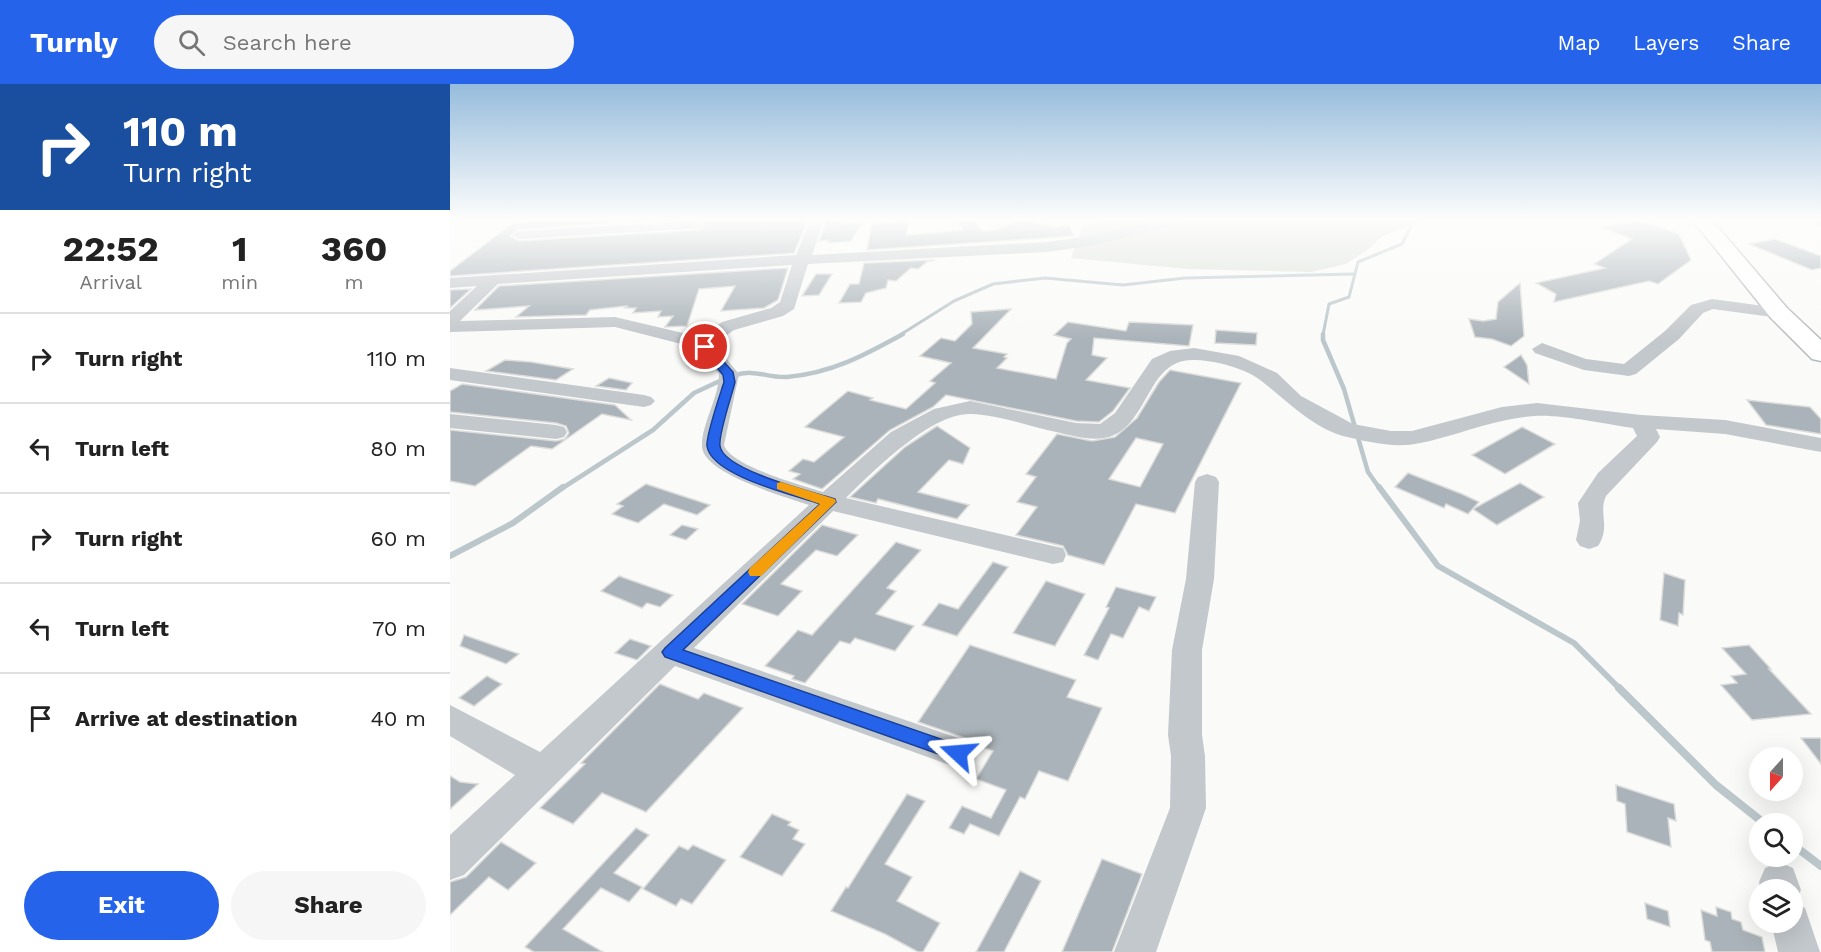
<!DOCTYPE html>
<html lang="en">
<head>
<meta charset="utf-8">
<style>
  :root { --surface:#fff; --page:#f6f6f6; --text:#222; --muted:#767676; --line:#e0e0e0; --accent:#2563eb }
  body { margin:0; font-family:"Work Sans",sans-serif; background:var(--page); color:var(--text); height:100vh; display:flex; flex-direction:column; font-size:22px; white-space:nowrap }
  * { box-sizing:border-box; margin:0 }
  p { font-size:20px; color:var(--muted) }
  .icon { flex:none; width:33px; height:33px; fill:none; stroke:currentColor; stroke-width:2; stroke-linecap:round; stroke-linejoin:round }
  .map { position:relative; flex:1; overflow:hidden }
  .sheet { display:flex; flex-direction:column; background:var(--surface); width:450px }
  .sheet>* { flex:none }
  .guide { background:#1a4fa0; color:#fff; overflow:hidden }
  .needle { width:39px; rotate:201deg }
  .tools { position:absolute; left:1299px; top:663px; display:grid; gap:12px }
  .tools a { display:grid; place-items:center; width:54px; height:54px; border-radius:50%; background:var(--surface); box-shadow:0 6px 24px #0002; font-size:30px }
  .pin { position:absolute; display:grid; place-items:center; width:51px; height:51px; color:#fff; margin:-26px; border:3px solid #fff; border-radius:50%; box-shadow:0 2px 6px #0007 }
  .me { position:absolute; width:66px; margin:-33px; rotate:289deg; stroke-linejoin:round; filter:drop-shadow(0 0 4px #0008) }
  .turn { display:flex; align-items:center; gap:21px; height:126px; padding:0 24px; font-size:27px }
  .turn .icon { width:78px; height:78px; stroke-width:2.5 }
  .turn b { display:block; font-size:42px; line-height:51px }
  .eta { display:flex; justify-content:space-evenly; align-items:center; height:102px; text-align:center }
  .eta b { font-size:36px; font-weight:700; line-height:42px }
  .button { display:flex; gap:12px; margin-top:auto; padding:12px 24px }
  .button a { flex:1; height:69px; border-radius:36px; background:var(--accent); color:#fff; font-size:24px; font-weight:700; line-height:69px; text-align:center }
  .button a+a { background:var(--page); color:var(--text) }
  ul { padding:0; list-style:none }
  li { display:flex; align-items:center; gap:18px; height:90px; padding:0 24px; border-top:2px solid var(--line) }
  li div { flex:1 }
  li b { display:block; font-size:22px }
  li em { font-style:normal }
  header { display:flex; align-items:center; gap:36px; box-sizing:border-box; height:84px; padding:0 30px; background:var(--accent); color:#fff }
  header strong { font-size:28px }
  nav { display:flex; gap:33px; margin-inline-start:auto; font-size:21px }
  .search { width:420px; height:54px; background:var(--page); display:flex; align-items:center; gap:15px; box-sizing:border-box; padding:0 21px; border-radius:33px; color:var(--muted); font-size:22px }
  main { display:flex; flex:1; min-height:0 }
  .map>svg:first-child { display:block }
  .green { fill:#dadfd7 }
  .lines { fill:none; stroke-linecap:round; stroke-linejoin:round }
  .stream-far3 { stroke:#bbc7cb; stroke-width:3 }
  .stream-far2 { stroke:#bbc7cb; stroke-width:4.5 }
  .stream-far1 { stroke:#bbc7cb; stroke-width:6 }
  .stream { stroke:#bbc7cb; stroke-width:8 }
  .building { fill:#aab3b9; stroke:#dcdcda; stroke-width:1.5; fill-rule:evenodd }
  .highway-casing { stroke:#b4b9bd; stroke-width:3 }
  .minor { fill:#c3c8cc; fill-rule:evenodd }
  .highway { fill:#fff; fill-rule:evenodd }
  .route { fill:#2563eb; stroke:#184099; stroke-width:1.5 }
  .slow { fill:#f59e0b }
</style>
</head>
<body>
<header>
<strong>Turnly</strong>
<div class="search"><svg class="icon" aria-label="search" viewBox="0 0 24 24"><circle cx="10" cy="10" r="6"/><path d="M15 15l6 6"/></svg>Search here</div>
<nav><a>Map</a><a>Layers</a><a>Share</a></nav>
</header>
<main>
<section class="sheet">
<div class="guide">
<div class="turn"><svg class="icon" aria-label="right" viewBox="0 0 24 24"><path d="M7 20v-9h11M14 6l5 5-5 5"/></svg><div><b>110 m</b>Turn right</div></div>
</div>
<div class="eta">
<div><b>22:52</b><p>Arrival</p></div>
<div><b>1</b><p>min</p></div>
<div><b>360</b><p>m</p></div>
</div>
<ul>
<li><svg class="icon" aria-label="right" viewBox="0 0 24 24"><path d="M7 20v-9h11M14 6l5 5-5 5"/></svg><div><b>Turn right</b></div><em>110 m</em></li>
<li><svg class="icon" aria-label="left" viewBox="0 0 24 24"><path d="M17 20v-9H6M10 6l-5 5 5 5"/></svg><div><b>Turn left</b></div><em>80 m</em></li>
<li><svg class="icon" aria-label="right" viewBox="0 0 24 24"><path d="M7 20v-9h11M14 6l5 5-5 5"/></svg><div><b>Turn right</b></div><em>60 m</em></li>
<li><svg class="icon" aria-label="left" viewBox="0 0 24 24"><path d="M17 20v-9H6M10 6l-5 5 5 5"/></svg><div><b>Turn left</b></div><em>70 m</em></li>
<li><svg class="icon" aria-label="arrive" viewBox="0 0 24 24"><path d="M6 21V4h12l-3 4 3 4H6"/></svg><div><b>Arrive at destination</b></div><em>40 m</em></li>
</ul>
<div class="button"><a>Exit</a><a>Share</a></div>
</section>
<div class="map">
<svg width="1371" height="868" viewBox="0 0 1371 868">
  <rect width="100%" height="100%" fill="#fafaf8"/>
  <polygon class="green" points="669,134 972,134 969,138 931,153 920,164 896,180 861,188 738,185 621,174 633,142"/>
  <g class="lines">
    <g class="stream-far3">
      <polyline points="450,251 504,217 543,200 595,194 673,201 735,194 903,190"/>
      <polyline points="873,251 879,220 899,213 908,178 952,160 965,134"/>
    </g>
    <g class="stream-far2">
      <polyline points="873,250 873,256 894,305 918,388 930,405"/>
      <path d="M283,292C305,284 316,294 337,293C382,289 415,271 453,250"/>
      <polyline points="111,405 203,346 244,309 274,295"/>
    </g>
    <g class="stream-far1">
      <polyline points="929,403 988,482 1124,559 1170,605"/>
      <polyline points="0,472 63,439 113,403"/>
    </g>
    <g class="stream">
      <polyline points="1169,604 1266,701 1315,740"/>
      <polyline points="1342,760 1371,782"/>
    </g>
  </g>
  <g class="building">
    <path d="M83,134H359L344,169L0,192V187L63,139L77,138ZM245,135L254,140L250,146L69,157L60,152L69,145Z"/>
    <polygon points="377,134 393,134 390,140 413,138 401,157 378,159 379,156 369,157"/>
    <polygon points="572,134 602,143 619,141 624,152 417,166 422,139 459,137 456,151 514,146 506,138 524,135 532,147 546,146"/>
    <polygon points="1189,136 1229,150 1241,176 1208,200 1199,197 1104,218 1106,210 1086,199 1155,184 1144,180 1182,155 1151,143"/>
    <polygon points="1325,155 1371,172 1371,184 1362,186 1299,160"/>
    <polygon points="485,176 477,178 468,185 461,184 446,197 438,196 436,204 416,209 411,218 389,219 400,200 409,200 414,179"/>
    <polygon points="338,184 328,216 314,224 271,227 285,202 249,205 237,242 215,243 223,232 208,233 211,227 183,229 186,224 175,224 177,222 140,226 136,231 66,233 79,222 25,226 49,202"/>
    <polygon points="366,190 382,190 369,211 352,212"/>
    <polygon points="1070,199 1074,252 1061,262 1042,255 1025,253 1019,235 1033,237 1046,235 1048,218"/>
    <polygon points="21,205 0,224 0,206"/>
    <polygon points="561,225 523,264 557,270 554,273 557,274 547,284 606,295 617,259 621,255 604,251 618,238 676,247 679,238 743,241 739,262 644,254 642,271 657,274 636,296 680,304 663,327 649,338 626,337 496,311 483,323 440,346 372,405 343,395 350,390 339,387 353,375 364,378 394,353 355,343 398,307 423,314 420,316 456,325 485,299 480,297 501,279 470,272 491,254 505,257 522,240 521,228"/>
    <polygon points="766,246 807,249 806,261 765,259"/>
    <polygon points="1071,271 1077,281 1079,300 1054,283"/>
    <polygon points="55,276 81,278 123,285 106,296 36,287"/>
    <path d="M720,286L791,299L725,429L686,420L654,481L618,471L613,462L566,451L587,423L567,418L586,393L576,390L607,350L642,357L665,353L687,334L709,298ZM686,354L713,360L690,403L659,395Z"/>
    <polygon points="159,294 182,299 176,306 146,302"/>
    <polygon points="12,300 165,321 181,336 152,330 102,365 81,362 25,402 0,397 0,346 106,357 115,355 119,349 116,342 106,339 0,328 0,307"/>
    <polygon points="1297,316 1360,323 1371,335 1371,350 1316,341"/>
    <polygon points="487,342 520,364 513,380 499,376 468,408 519,421 507,435 428,415 426,419 400,413 455,363"/>
    <polygon points="1072,343 1105,360 1055,390 1022,371"/>
    <polygon points="958,389 1012,410 1029,418 1018,430 996,420 994,424 945,403"/>
    <polygon points="1070,399 1094,413 1047,441 1023,425"/>
    <polygon points="196,400 260,421 247,431 214,420 188,439 162,430 173,422 167,420"/>
    <polygon points="232,441 248,445 236,456 220,451"/>
    <polygon points="372,441 408,451 387,472 366,466 331,500 352,507 328,532 292,520"/>
    <polygon points="446,458 471,466 437,504 446,507 426,530 464,542 445,567 405,554 400,560 390,557 355,599 342,595 344,592 315,582 348,546 362,551"/>
    <polygon points="543,478 558,483 507,552 472,541 489,519 508,525"/>
    <polygon points="1214,489 1235,496 1233,531 1229,529 1228,542 1210,536"/>
    <polygon points="169,492 223,511 210,523 197,519 192,524 151,507"/>
    <polygon points="596,497 635,510 605,562 563,549"/>
    <polygon points="666,503 706,513 699,527 689,523 673,554 661,550 648,576 634,571 659,524 656,523"/>
    <polygon points="14,551 69,570 56,580 10,562"/>
    <polygon points="180,555 201,562 187,576 165,569"/>
    <polygon points="520,561 626,596 617,613 652,624 618,697 589,687 575,715 570,713 549,752 520,740 514,750 499,744 512,722 541,734 556,706 526,695 543,667 523,660 521,656 468,638"/>
    <polygon points="1299,561 1321,585 1319,585 1361,630 1302,636 1271,601 1287,599 1281,592 1296,590 1272,564"/>
    <polygon points="37,592 52,600 24,622 9,614"/>
    <polygon points="210,600 248,615 254,609 293,624 196,728 152,709 123,740 90,724 135,680 131,679"/>
    <polygon points="1351,654 1371,654 1371,680"/>
    <polygon points="0,692 10,698 28,700 0,725"/>
    <polygon points="1166,701 1224,720 1226,737 1218,734 1221,763 1177,748 1175,720 1167,717"/>
    <polygon points="457,710 475,717 435,780 462,793 447,817 490,839 473,868 468,868 435,850 381,827 396,803 398,804"/>
    <polygon points="322,730 341,738 338,741 349,746 343,755 355,760 332,792 290,773"/>
    <polygon points="186,744 199,751 164,789 192,803 179,818 151,804 113,845 153,868 84,868 75,863"/>
    <polygon points="51,758 86,779 58,806 39,793 0,831 0,798 16,793"/>
    <polygon points="243,761 276,776 242,820 231,815 226,822 193,805 229,762 238,766"/>
    <polygon points="652,775 692,790 662,868 612,868"/>
    <polygon points="570,787 591,797 554,868 526,868"/>
    <polygon points="1195,819 1218,827 1220,843 1197,835"/>
    <polygon points="1266,823 1281,828 1282,835 1291,838 1293,846 1312,853 1315,868 1262,868 1260,858 1255,856 1251,826 1267,832"/>
  </g>
  <g class="lines">
    <defs>
      <polygon id="highway" points="1241,134 1260,134 1337,224 1371,256 1371,277 1362,275 1321,234"/>
    </defs>
    <use href="#highway" class="highway-casing"/>
    <g class="minor">
      <path d="M361,134H375L362,171L597,158L640,152L720,134H744L742,137L640,162L597,168L358,180L344,225L333,232L284,246L264,260L289,290L274,361C280,382 352,401 373,408L441,348L484,325L520,317L626,339L650,340L665,329L702,275L720,267L744,264L789,272L827,289L851,312L903,340L941,347H962L1052,323L1087,319L1191,331L1275,336L1371,354V368L1275,350L1206,345L1210,353L1207,358L1156,412C1148,429 1161,442 1148,462L1139,465L1130,462L1126,456L1130,437L1128,419L1148,389L1187,352L1183,344C1154,340 1111,330 1084,332C1042,335 1005,353 965,360C942,364 914,357 893,352C862,343 838,318 814,299C797,284 764,276 742,276C699,276 699,335 664,351C646,359 624,352 606,348C579,342 549,331 521,330C482,328 422,388 396,414L603,462L613,464L616,471L613,478L603,480L383,427L244,564L520,658L525,669L520,680L508,684L225,582L14,791L0,796V751L65,691L0,652V621L90,668L359,421C336,413 254,390 252,363C251,341 269,314 269,290L247,264L165,243L0,248V227L27,202L0,204V194L346,171ZM342,181L330,218L321,224L272,238L250,253L165,233L10,237L48,200Z"/>
      <polygon points="1371,134 1371,142 1365,141 1365,135"/>
      <polygon points="245,137 250,138 252,141 250,144 69,155 62,151 69,147"/>
      <polygon points="1262,215 1329,224 1338,229 1329,234 1263,225 1253,229 1229,255 1186,290 1179,292 1134,286 1085,269 1082,265 1092,259 1136,275 1174,280 1215,247 1241,221"/>
      <polygon points="0,284 194,311 201,313 205,317 201,321 194,323 0,296"/>
      <polygon points="0,330 106,341 114,343 117,348 114,353 106,355 0,344"/>
      <polygon points="757,390 766,393 769,398 764,495 752,566 752,651 755,672 756,724 706,868 664,868 720,724 721,672 718,651 722,566 736,495 745,398 748,393"/>
      <polygon points="1329,778 1343,784 1351,806 1345,819 1355,824 1370,868 1328,868 1321,838 1342,838 1342,806 1311,806 1309,798 1315,784"/>
    </g>
    <use href="#highway" class="highway"/>
  </g>
  <linearGradient id="sky" x2="0" y2="1"><stop stop-color="#96bcdc"/><stop offset="0.53" stop-color="#fdfdfc"/><stop offset="1" stop-color="#fdfdfc" stop-opacity="0"/></linearGradient>
  <rect width="1371" height="255" fill="url(#sky)"/>
  <path class="route" d="M252,261H259L283,288L285,298C282,311 268,351 270,362C273,386 362,408 385,415L386,418L233,566L514,663L517,669L514,675L508,677L215,573L212,568L215,564L370,420C345,411 261,392 257,362C256,351 270,311 274,298L273,291L252,265Z"/>
  <polygon class="slow" points="331,398 385,415 386,418 311,492 300,492 298,488 300,484 370,420 327,405 327,399"/>
</svg>
<div class="tools">
<a><svg class="needle" viewBox="-14 -14 28 28"><path d="M0-13l5 13h-10z" fill="#e53935"/><path d="M0 13l5-13h-10z" fill="#767676"/></svg></a>
<a><svg class="icon" aria-label="search" viewBox="0 0 24 24"><circle cx="10" cy="10" r="6"/><path d="M15 15l6 6"/></svg></a>
<a><svg class="icon" aria-label="layers" viewBox="0 0 24 24"><path d="M12 4l9 5-9 5-9-5zM3 14l9 5 9-5"/></svg></a>
</div>
<div class="pin" style="left:255px;top:263px;background:#d93025"><svg class="icon" aria-label="arrive" viewBox="0 0 24 24"><path d="M6 21V4h12l-3 4 3 4H6"/></svg></div>
<svg class="me" style="left:508px;top:669px" viewBox="-20 -20 40 40"><path d="M0-17L14 15 0 8-14 15z" fill="#2563eb" stroke="#fff" stroke-width="4"/></svg>
</div>
</main>
</body>
</html>
